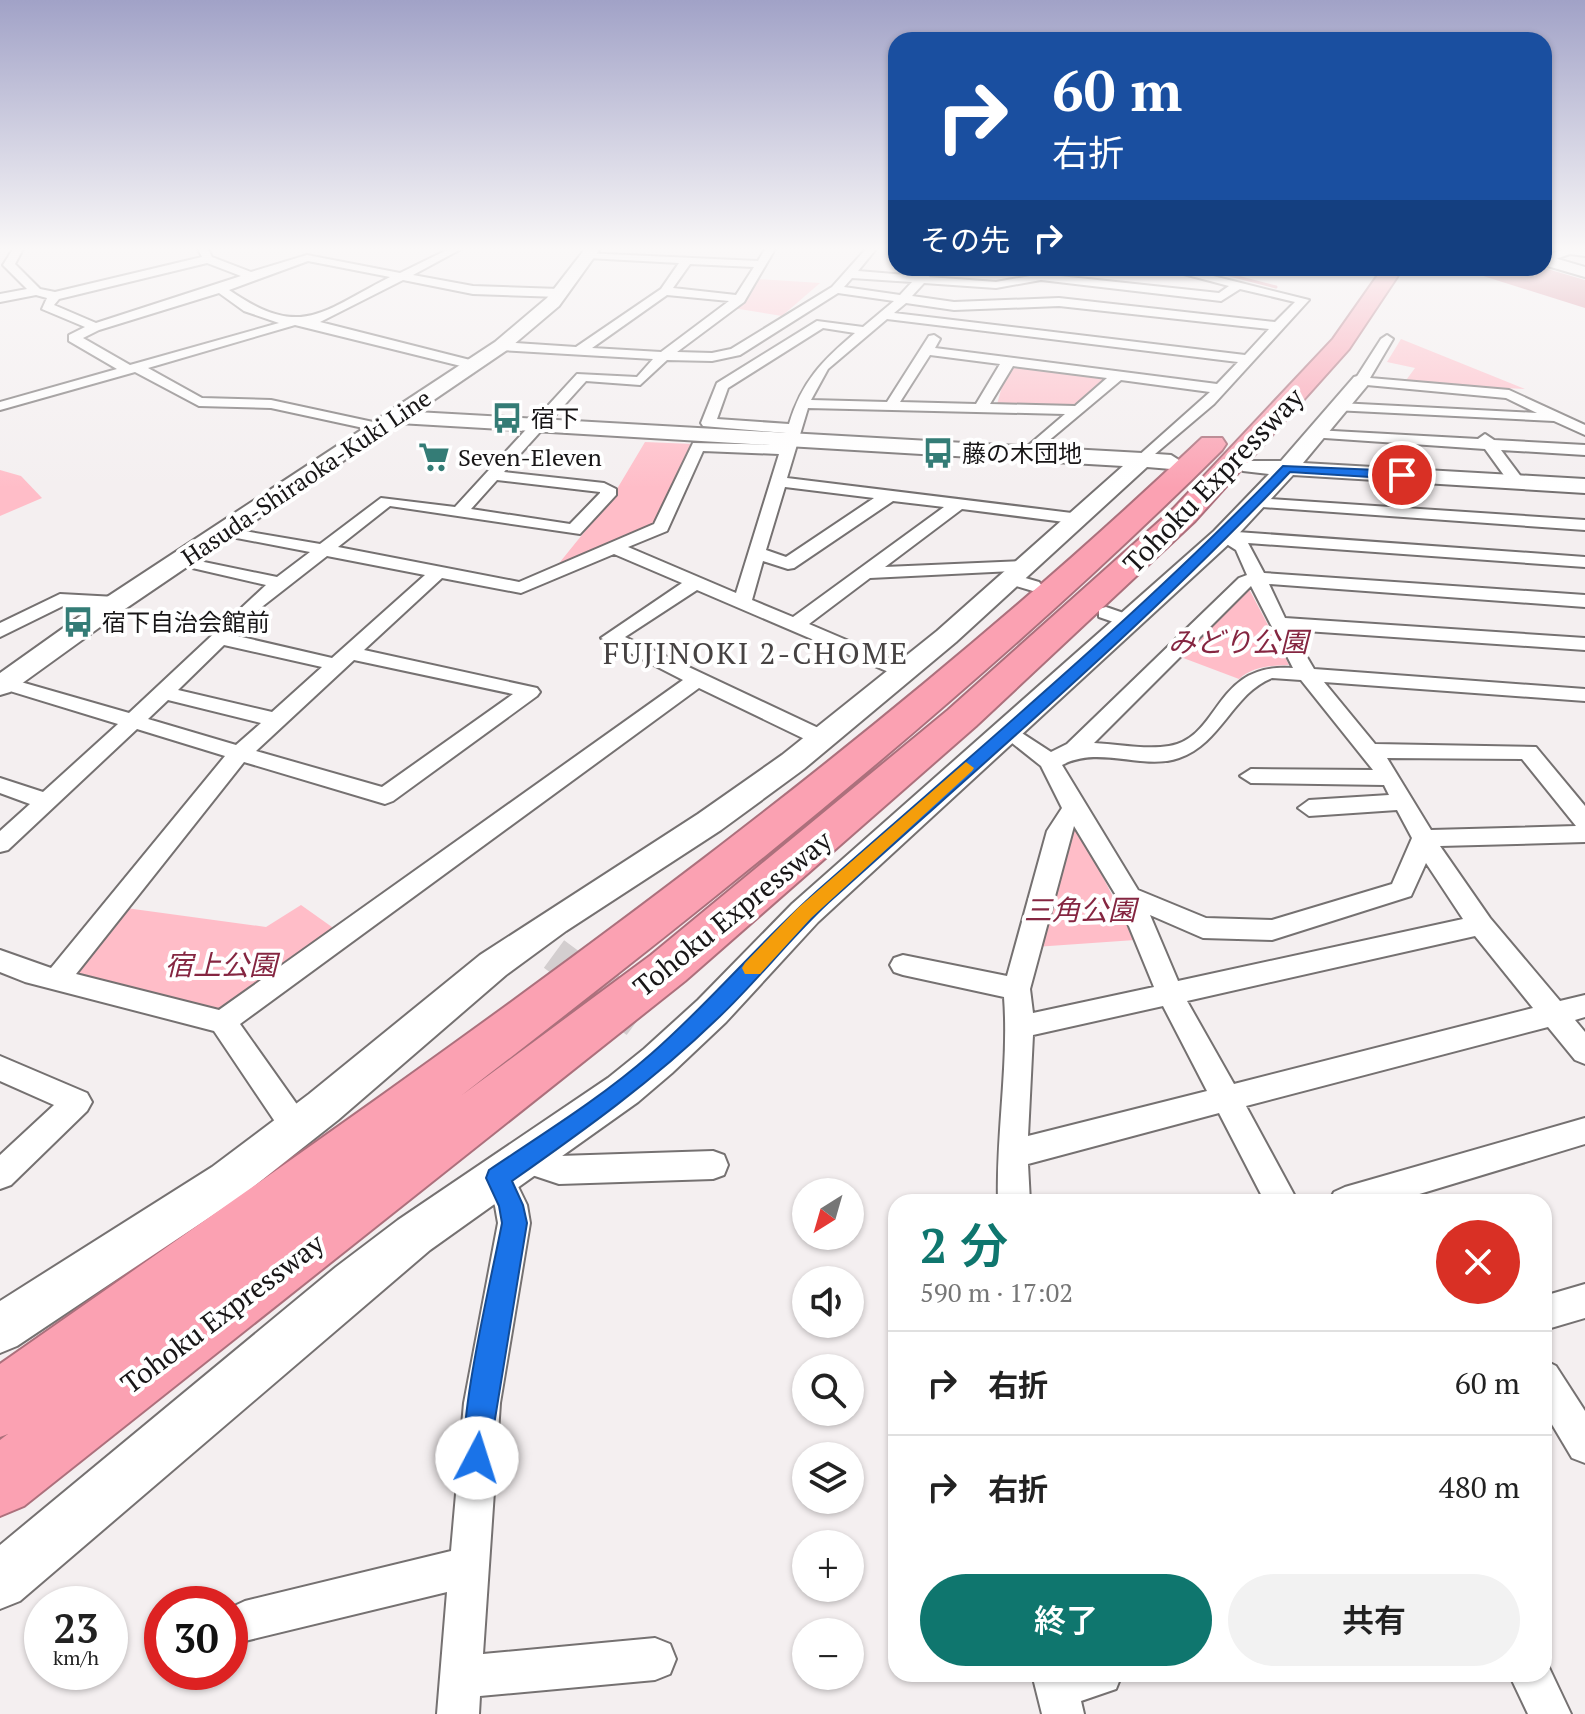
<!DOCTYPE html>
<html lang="ja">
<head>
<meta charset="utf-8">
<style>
  :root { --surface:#fff; --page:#f2f2f2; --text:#222; --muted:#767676; --line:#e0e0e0; --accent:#0f766e }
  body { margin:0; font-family:"PT Serif","Noto Sans JP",serif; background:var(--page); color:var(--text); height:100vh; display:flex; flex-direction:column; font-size:30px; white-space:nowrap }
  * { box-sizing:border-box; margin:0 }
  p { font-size:26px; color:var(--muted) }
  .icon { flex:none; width:44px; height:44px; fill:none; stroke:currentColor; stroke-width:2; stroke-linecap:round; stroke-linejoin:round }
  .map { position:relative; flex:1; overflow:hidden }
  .details { position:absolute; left:888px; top:1194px; width:664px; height:488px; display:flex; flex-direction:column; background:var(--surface); border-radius:24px; box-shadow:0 2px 6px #0004 }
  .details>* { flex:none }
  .guide { position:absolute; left:888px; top:32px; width:664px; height:244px; border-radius:24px; box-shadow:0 2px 6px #0004; background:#1a4fa0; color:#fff; overflow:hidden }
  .needle { width:52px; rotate:217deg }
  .tools { position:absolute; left:792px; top:1178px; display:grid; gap:16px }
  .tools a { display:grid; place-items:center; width:72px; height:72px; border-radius:50%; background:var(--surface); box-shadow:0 2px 6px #0004; font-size:40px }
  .speed { position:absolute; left:24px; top:1586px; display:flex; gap:16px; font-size:40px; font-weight:700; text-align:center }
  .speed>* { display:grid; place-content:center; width:104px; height:104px; border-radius:50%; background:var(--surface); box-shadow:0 2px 6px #0004; line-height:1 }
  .speed small { font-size:20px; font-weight:400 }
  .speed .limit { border:12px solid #d22; background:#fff; color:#111 }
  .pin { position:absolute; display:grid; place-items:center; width:68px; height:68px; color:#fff; margin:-34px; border:4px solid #fff; border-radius:50%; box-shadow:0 2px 8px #0007 }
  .me { position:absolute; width:88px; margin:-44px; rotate:5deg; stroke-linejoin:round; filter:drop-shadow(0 0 6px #0008) }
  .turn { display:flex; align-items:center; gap:28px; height:168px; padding:0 32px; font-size:36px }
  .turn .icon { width:104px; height:104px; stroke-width:2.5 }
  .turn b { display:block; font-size:56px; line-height:68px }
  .then { display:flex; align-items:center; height:76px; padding:0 32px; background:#0003; gap:16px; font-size:30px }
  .round { display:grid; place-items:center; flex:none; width:84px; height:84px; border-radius:42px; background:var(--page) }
  .head { display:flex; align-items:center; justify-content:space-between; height:136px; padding:0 32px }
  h1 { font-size:48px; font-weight:600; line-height:60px; color:var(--accent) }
  .button { display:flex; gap:16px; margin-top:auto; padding:16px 32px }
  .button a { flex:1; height:92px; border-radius:48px; background:var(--accent); color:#fff; font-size:32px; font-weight:600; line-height:92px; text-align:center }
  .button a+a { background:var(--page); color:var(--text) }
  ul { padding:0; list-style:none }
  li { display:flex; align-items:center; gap:24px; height:104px; padding:0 32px; border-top:2px solid var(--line) }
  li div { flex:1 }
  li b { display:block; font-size:30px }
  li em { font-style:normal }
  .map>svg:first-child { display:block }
  .green { fill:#ffbdc8 }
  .water { fill:#d88796 }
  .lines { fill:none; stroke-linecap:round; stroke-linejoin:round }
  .stream { stroke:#d88796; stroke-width:3 }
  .secondary-tunnel-far1 { stroke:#d3cecf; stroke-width:34; stroke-dasharray:34 17; stroke-linecap:butt }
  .secondary-tunnel { stroke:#d3cecf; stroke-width:43; stroke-dasharray:43 21; stroke-linecap:butt }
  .street-casing { stroke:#757171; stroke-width:4 }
  .secondary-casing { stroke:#757171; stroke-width:4 }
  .highway-casing { stroke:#ac707c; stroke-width:4 }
  .street { fill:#fff; fill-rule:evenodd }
  .secondary { fill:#fff; fill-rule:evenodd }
  .highway { fill:#fba1b2; fill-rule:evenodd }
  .route { fill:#1a73e8; stroke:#114b97; stroke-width:2 }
  .slow { fill:#f59e0b }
  .labels { text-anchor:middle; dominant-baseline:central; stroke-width:8; stroke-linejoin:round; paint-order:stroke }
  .far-poi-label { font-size:24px; fill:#181617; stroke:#fff; text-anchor:start }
  .far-street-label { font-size:24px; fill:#181617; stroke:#fff }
  .street-label { font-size:28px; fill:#181617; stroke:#fff }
  .park-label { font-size:28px; font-style:italic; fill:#852641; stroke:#fff }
  .neighbourhood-label { font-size:30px; letter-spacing:2px; fill:#464242; stroke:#fff }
</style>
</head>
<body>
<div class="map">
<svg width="1585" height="1714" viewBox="0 0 1585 1714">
  <rect width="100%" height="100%" fill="#f4eff0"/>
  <g class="green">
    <polygon points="757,279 820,283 782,316 733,308"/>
    <polygon points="1401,339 1525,389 1404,383 1415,368 1387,362"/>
    <polygon points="1009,361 1118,376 1077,410 996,408"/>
    <polygon points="645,442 693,444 657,524 552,572 611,499"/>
    <polygon points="0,470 21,476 42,498 0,516"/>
    <path d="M1248,587L1289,665C1270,666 1254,666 1239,679L1178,656Z"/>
    <polygon points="1076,824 1135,940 1035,947 1069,825"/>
    <polygon points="301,905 339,932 229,1011 73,976 126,908 266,927"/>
  </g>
  <polygon class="water" points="1458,268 1544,268 1585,280 1585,308"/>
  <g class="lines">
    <polyline class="stream" points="1203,268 1276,287"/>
    <polyline class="secondary-tunnel-far1" points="554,954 608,994"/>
    <polyline class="secondary-tunnel" points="605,992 652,1027"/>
    <defs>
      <g id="street">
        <path d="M13,249H23L15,264L40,289L55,292L202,257L198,249H208L212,257L251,272L307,255L400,273L449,249H461L413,275L473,286L560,289L566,293L560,297L473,294L403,280L320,322L478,362L480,365L473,369L295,325L148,368L202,398L271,400L387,425L389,428L382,432L271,408L199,406L135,372L0,410V402L117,369L69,341V335L85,327L42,309L47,298L36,295L0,302V294L27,289L3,265ZM308,261L390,277C321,312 302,340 229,290ZM207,263L241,276L96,323L54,305L59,299ZM219,293L244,311L279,323L130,365L83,338L99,330Z"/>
        <path d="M765,249H775L744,302L677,352L712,353L731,349L832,287L866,249H876L858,271L918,276L925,268H937L929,277L996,282L1041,274L1219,293L1229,286L1161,268H1181L1309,300L1214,404L1142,465L1134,460L1137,457L1210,392L1121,380L1028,458L1020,453L1023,450L1065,414L808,408L787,478L1080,514L1088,519L1080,524L962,509L885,567L1026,561L1032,562V570L870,578L809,624L912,668L915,672L912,676H898L697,590L625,637L829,733L832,738L829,743H813L699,688L240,1024L308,1120L312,1129L308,1138L297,1142L286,1138L214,1031L25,982L0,972V950L51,968L225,756L137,729L8,850L0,852V831L30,804L0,793V778L43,792L118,724L0,688V676L129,713L266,585L175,564V556L277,577L310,552L221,535V527L320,544L381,498L455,507L577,374L637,377L653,359L501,350L495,346L501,342L576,347L661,289L679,263L588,258L584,253L758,261ZM690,264L754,267L736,295L673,288ZM852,278L912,282L900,295L844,287ZM1041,280L1221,301L1240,289L1295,302L1275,322L1059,298L954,302L912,296L924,283L996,288ZM838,293L894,301L863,327L817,321L717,383L701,423L703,426L786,433L782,445L693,443L654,524L519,582L338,547L390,506L580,534L616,495V489L604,483L504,472L586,381L640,385L667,360L712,361L740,355ZM667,295L729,301L661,352L592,348ZM906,303L954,310L1059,306L1269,329L1245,355L894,313ZM887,319L1238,362L1217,384L935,348L940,339L934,335L929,336L887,402L811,400L828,369ZM823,328L855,333C822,361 802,381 789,424L717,419L728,388ZM930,355L1000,364L976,404L900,402ZM1013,366L1107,378L1075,406L990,404ZM703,451L779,454L736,593L628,547L667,531ZM497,480L600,492V493L570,524L471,509ZM785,487L874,498L786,557L766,550ZM893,501L944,507L793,617L752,600L763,561L788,569L794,568ZM614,554L682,583L601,638L683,680L219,1010L76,974L244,762L385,804L393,801L537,696L540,692L537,688L364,650L442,578L521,593ZM327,556L425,575L332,658L233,635L263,606ZM224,645L322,667L272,712L178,690ZM354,660L513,694L382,787L256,751ZM168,700L261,723L236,745L148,719Z"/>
        <polygon points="1566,249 1585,250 1585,256 1570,254 1544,263 1544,256"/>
        <polygon points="1387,335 1393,339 1370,378 1509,390 1585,425 1585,435 1554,421 1334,410 1332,407 1339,403 1537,413 1506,398 1356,384 1354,381 1381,339"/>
        <polygon points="1315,430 1478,439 1485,434 1494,440 1585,445 1585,455 1501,450 1525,482 1517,487 1511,485 1485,449 1310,437 1308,434"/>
        <polygon points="1255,498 1585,520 1585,530 1249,506 1247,503"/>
        <path d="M1223,531L1585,557V567L1248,543L1264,573L1585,595V607L1269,584L1285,618L1585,638V650L1291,630L1314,669L1585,689V701L1324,682L1375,744L1536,747L1585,806V842L1440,846L1490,918L1560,1001L1585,995V1017L1575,1020L1585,1032V1064L1575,1060L1548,1027L1246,1106L1298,1202H1265L1219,1113L1028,1164L1030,1202H998C996,1133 1009,1065 1004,997L903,975L894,972L890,965L894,958L903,955L1007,976L1047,831L1062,808L1041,766L997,731L1008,724L1051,752L1067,744L1239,578L1247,575L1236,550L1214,536ZM1251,586L1293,668C1213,662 1222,737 1169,746C1146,750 1117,744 1094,743ZM1272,678L1301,680L1373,770L1251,769L1240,776L1251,783L1384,785L1389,795L1309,800L1298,808L1309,816L1397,810L1412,838L1392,884L1272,920L1206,918L1138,890L1062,765C1100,745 1143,771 1179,758C1221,744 1233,693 1272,678ZM1387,758L1522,759L1576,826L1431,830ZM1074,826L1117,897L1154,987L1033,1013L1030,989ZM1426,863L1463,919L1178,981L1150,915L1203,938L1272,940L1411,896ZM1475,936L1533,1008L1234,1084L1187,1001ZM1163,1006L1207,1091L1028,1136L1033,1035Z"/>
        <polygon points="1012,574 1039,582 1042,586 1033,591 1006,583 1003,579"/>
        <polygon points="60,594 116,597 125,603 116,609 63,606 0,637 0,623"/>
        <polygon points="1106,607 1138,618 1140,622 1131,628 1099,617 1099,609"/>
        <polygon points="0,1056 87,1093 92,1102 87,1111 11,1185 0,1189 0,1155 54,1105 0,1081"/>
        <polygon points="1585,1118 1585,1144 1393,1202 1329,1202 1334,1192 1345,1187"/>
        <polygon points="525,1145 559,1156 713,1151 724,1155 728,1165 724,1175 713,1179 559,1184 514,1169 510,1159 514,1149"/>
        <polygon points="498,1164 509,1168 527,1205 530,1223 500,1403 483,1654 655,1638 670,1644 676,1659 670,1674 655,1680 480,1696 479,1714 437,1714 447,1592 245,1641 231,1635 230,1608 245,1601 451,1551 464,1403 498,1223 495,1206 483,1178 487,1168"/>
        <polygon points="1585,1284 1585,1318 1544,1330 1544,1296"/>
        <polygon points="1544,1360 1556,1366 1585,1411 1585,1463 1572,1458 1544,1411"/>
        <polygon points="1545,1659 1571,1714 1528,1714 1509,1674 1544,1674"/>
        <polygon points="1032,1674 1122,1674 1116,1689 1081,1701 1084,1714 1042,1714"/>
      </g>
      <g id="secondary">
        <polygon points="585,249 600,249 559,306 507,350 416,412 1142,453 1171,455 1182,462 1171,469 1147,467 956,642 804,769 721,830 566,931 506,975 338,1120 243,1195 17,1346 0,1353 0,1301 212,1167 309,1094 480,955 698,814 782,755 937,631 1123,466 399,423 125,609 10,692 0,695 0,673 107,597 495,342 547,298"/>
        <polygon points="1544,255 1585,267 1585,277 1544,265"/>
        <polygon points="1361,375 1371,381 1303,463 1585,479 1585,493 1293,475 1232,541 818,922 726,1022 672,1073 638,1102 430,1250 20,1601 0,1609 0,1545 336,1267 398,1220 608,1078 644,1049 698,1000 792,904 1214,531 1269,474 1243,471 1240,466 1243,461 1281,461 1354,377"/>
      </g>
      <path id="highway" d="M1383,268H1403L1349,349L1195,521L976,726L685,981L24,1506L0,1516V1440L8,1434L0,1437V1364C413,1074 835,787 1202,438H1222L1226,444L1222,450C986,684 725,892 462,1095L651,955L948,710L1173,509L1333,339Z"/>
    </defs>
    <use href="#street" class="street-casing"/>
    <use href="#secondary" class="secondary-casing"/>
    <use href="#highway" class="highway-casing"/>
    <use href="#street" class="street"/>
    <use href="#secondary" class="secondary"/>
    <use href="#highway" class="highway"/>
  </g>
  <linearGradient id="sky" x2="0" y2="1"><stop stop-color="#a1a2c7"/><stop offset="0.51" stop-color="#faf8f8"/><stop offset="1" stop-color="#faf8f8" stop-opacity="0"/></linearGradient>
  <rect width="1585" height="488" fill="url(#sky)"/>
  <path class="route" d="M1283,466L1402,471L1408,475L1402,479L1290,472C1146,625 985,761 829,902C789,939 756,983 716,1020C653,1081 583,1131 512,1181L523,1205L527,1223L487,1468L477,1472L467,1468C453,1436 494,1267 502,1223L499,1206L486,1178L489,1170C544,1133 601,1098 651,1054C712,1001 763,938 824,885C979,748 1139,615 1283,466Z"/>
  <polygon class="slow" points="966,762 974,768 972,771 811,918 760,974 745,974 742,968 745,963 798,908"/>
  <defs>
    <symbol id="bus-bare" viewBox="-9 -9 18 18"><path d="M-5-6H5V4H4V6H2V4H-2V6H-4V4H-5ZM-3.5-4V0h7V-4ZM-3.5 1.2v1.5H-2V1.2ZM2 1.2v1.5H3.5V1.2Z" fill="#347c76" stroke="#fff" stroke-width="2.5" paint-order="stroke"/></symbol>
    <symbol id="supermarket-bare" viewBox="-9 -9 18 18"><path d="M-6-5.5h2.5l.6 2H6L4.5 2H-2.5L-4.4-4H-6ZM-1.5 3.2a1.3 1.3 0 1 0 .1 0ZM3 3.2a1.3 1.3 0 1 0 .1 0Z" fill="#347c76" stroke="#fff" stroke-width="2.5" paint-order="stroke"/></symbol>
  </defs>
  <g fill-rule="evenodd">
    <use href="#bus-bare" x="485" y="396" width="44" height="44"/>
    <use href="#bus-bare" x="916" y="431" width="44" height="44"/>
    <use href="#supermarket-bare" x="412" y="435" width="44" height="44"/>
    <use href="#bus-bare" x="56" y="600" width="44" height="44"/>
  </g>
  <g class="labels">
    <g class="far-poi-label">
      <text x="531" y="418">宿下</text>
      <text x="962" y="453">藤の木団地</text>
      <text x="458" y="457">Seven-Eleven</text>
      <text x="102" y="622">宿下自治会館前</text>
    </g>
    <g class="far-street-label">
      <text transform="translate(306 477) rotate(-34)">Hasuda-Shiraoka-Kuki Line</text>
    </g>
    <g class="street-label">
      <text transform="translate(1213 480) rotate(-46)">Tohoku Expressway</text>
      <text transform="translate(732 913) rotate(-39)">Tohoku Expressway</text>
      <text transform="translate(222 1313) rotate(-37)">Tohoku Expressway</text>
    </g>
    <g class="park-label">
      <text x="1238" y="641">みどり公園</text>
      <text x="1080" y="909">三角公園</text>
      <text x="221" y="964">宿上公園</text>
    </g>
    <g class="neighbourhood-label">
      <text x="756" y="653">FUJINOKI 2-CHOME</text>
    </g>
  </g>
</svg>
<div class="tools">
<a><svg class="needle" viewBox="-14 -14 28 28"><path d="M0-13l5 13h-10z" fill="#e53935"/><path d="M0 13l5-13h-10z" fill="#767676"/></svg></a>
<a><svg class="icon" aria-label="sound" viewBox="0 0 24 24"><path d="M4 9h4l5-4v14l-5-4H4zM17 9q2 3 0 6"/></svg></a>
<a><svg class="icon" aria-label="search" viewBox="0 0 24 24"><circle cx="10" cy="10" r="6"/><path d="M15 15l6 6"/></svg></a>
<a><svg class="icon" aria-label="layers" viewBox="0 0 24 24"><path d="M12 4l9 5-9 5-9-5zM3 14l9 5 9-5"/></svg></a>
<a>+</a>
<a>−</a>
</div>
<div class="speed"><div>23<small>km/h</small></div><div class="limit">30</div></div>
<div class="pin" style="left:1402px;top:475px;background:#d93025"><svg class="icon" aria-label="arrive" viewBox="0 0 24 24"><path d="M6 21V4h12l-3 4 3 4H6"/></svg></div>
<svg class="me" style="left:477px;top:1458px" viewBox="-20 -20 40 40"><circle r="19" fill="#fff"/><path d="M0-13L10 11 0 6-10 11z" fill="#1a73e8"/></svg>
<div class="guide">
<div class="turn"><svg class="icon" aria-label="right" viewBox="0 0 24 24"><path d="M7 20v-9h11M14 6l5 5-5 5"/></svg><div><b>60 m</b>右折</div></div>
<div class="then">その先<svg class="icon" aria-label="right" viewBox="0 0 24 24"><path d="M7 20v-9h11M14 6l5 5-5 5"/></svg></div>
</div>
<section class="details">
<div class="head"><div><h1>2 分</h1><p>590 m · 17:02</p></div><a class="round" style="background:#d93025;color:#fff"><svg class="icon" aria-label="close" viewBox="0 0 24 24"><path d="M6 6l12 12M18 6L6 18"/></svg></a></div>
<ul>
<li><svg class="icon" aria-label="right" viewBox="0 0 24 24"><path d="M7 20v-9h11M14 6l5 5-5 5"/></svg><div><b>右折</b></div><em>60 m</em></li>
<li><svg class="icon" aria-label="right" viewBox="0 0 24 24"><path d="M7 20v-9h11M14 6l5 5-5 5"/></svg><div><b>右折</b></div><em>480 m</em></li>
</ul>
<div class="button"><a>終了</a><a>共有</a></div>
</section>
</div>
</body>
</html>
